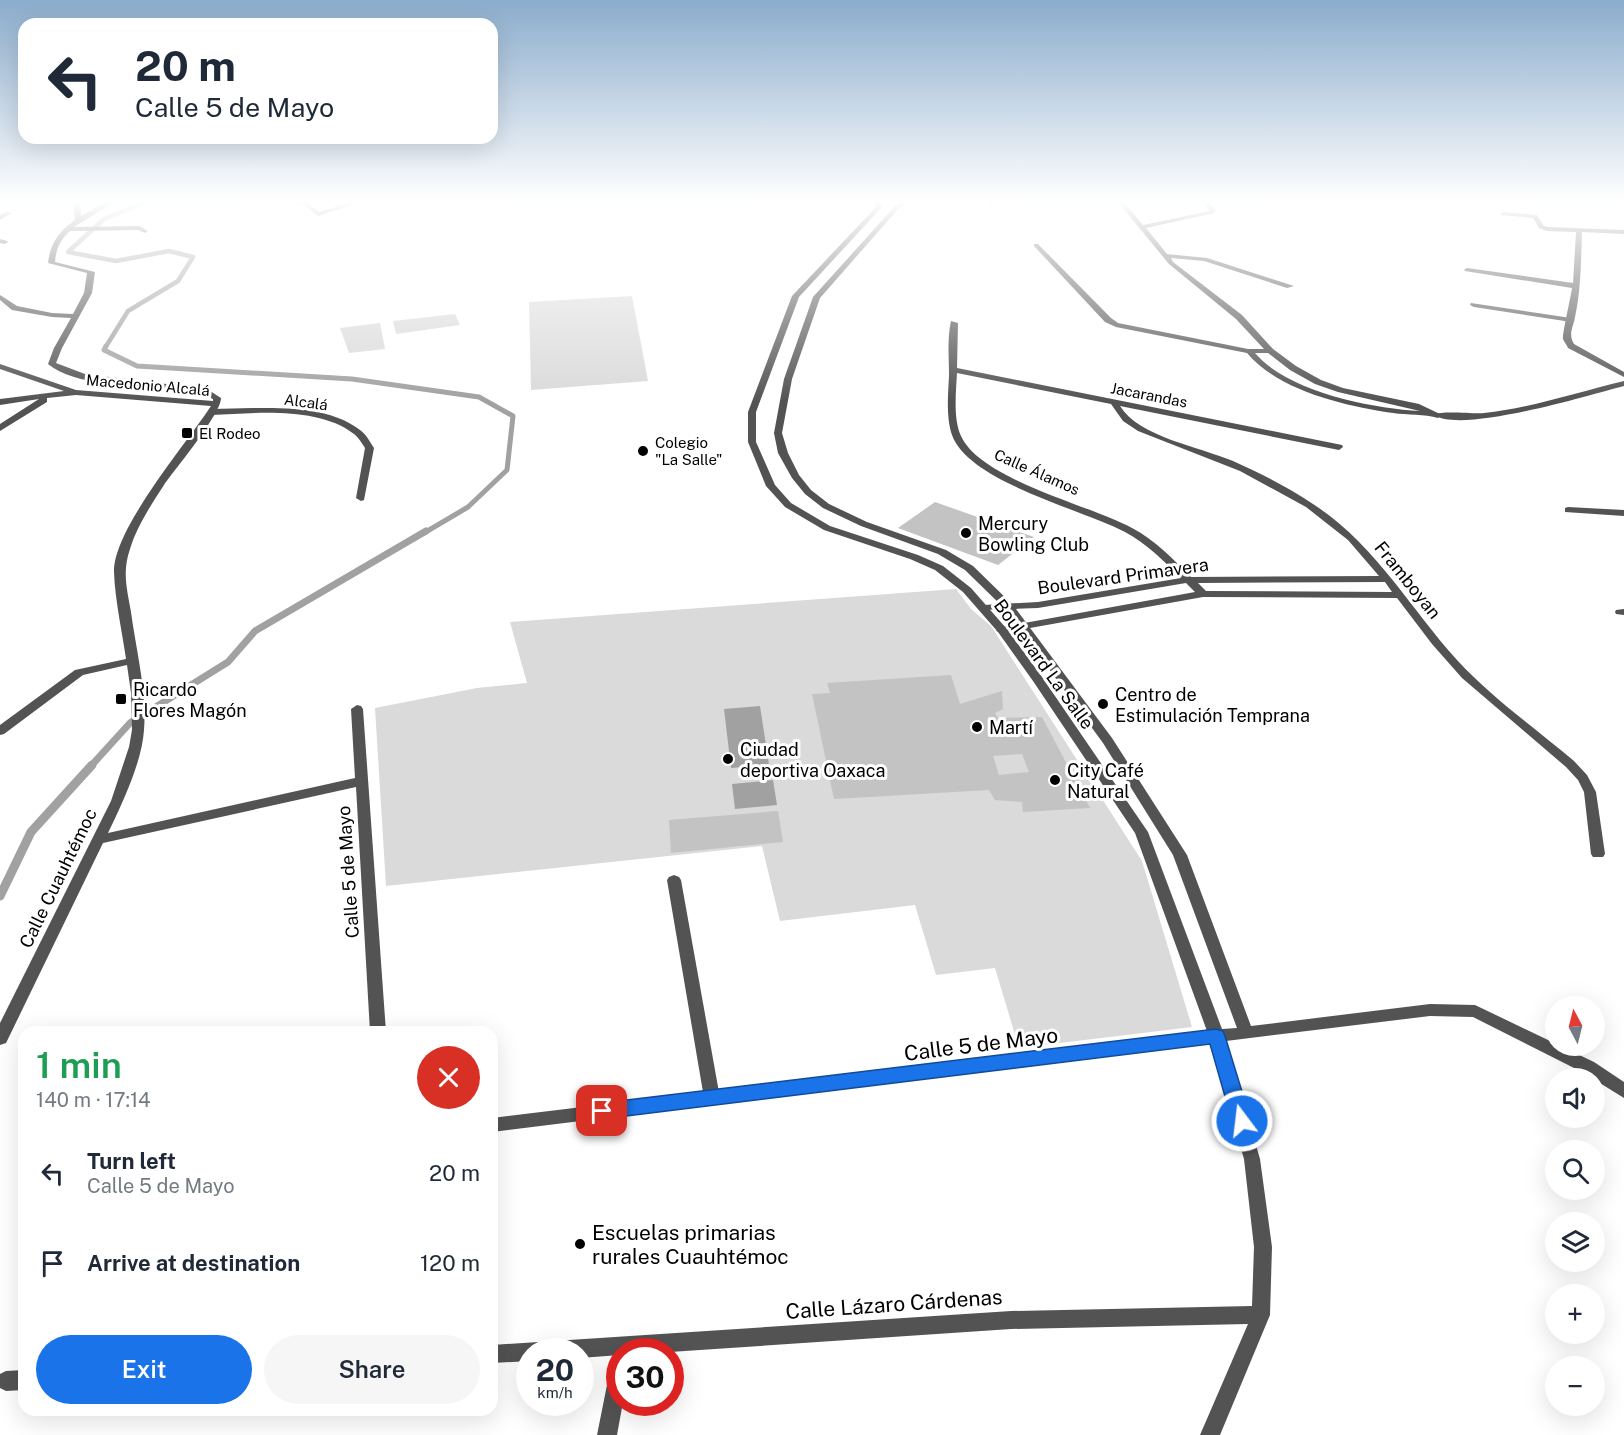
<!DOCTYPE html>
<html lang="en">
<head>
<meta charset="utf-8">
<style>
  :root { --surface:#fff; --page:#f6f6f7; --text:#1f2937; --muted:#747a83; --accent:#1a73e8 }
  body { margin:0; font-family:"Public Sans",sans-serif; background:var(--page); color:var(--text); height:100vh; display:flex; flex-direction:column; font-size:22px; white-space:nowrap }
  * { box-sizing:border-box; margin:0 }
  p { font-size:20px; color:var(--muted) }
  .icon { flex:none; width:33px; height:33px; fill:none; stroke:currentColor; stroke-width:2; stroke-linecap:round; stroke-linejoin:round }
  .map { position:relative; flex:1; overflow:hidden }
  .panel { position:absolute; left:18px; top:1026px; width:480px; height:390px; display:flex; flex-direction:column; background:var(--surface); border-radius:18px; box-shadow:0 6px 24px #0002 }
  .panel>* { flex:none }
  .banner { position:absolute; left:18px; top:18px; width:480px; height:126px; border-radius:18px; box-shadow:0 6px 24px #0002; background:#fff; color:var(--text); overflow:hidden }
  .needle { width:39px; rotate:353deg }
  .buttons { position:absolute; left:1545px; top:996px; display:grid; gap:12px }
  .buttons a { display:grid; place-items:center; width:60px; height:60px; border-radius:50%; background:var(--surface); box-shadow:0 6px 24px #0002; font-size:30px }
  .speed { position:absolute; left:516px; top:1338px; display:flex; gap:12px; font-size:30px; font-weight:700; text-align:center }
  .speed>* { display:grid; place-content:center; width:78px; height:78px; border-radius:50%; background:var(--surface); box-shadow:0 6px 24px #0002; line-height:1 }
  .speed small { font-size:15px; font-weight:400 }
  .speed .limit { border:9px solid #d22; background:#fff; color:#111 }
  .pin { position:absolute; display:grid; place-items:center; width:51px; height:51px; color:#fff; margin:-26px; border-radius:12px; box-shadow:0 3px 9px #0006 }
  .me { position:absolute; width:66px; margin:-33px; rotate:345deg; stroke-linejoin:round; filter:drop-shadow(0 0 4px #0008) }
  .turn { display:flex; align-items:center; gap:21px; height:126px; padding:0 18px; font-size:27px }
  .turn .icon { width:78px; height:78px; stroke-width:2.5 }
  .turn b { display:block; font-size:42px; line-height:51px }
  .round { display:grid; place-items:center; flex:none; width:63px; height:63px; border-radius:32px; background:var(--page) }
  .summary { display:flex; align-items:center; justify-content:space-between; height:102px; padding:0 18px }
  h1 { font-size:36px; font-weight:600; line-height:45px; color:#1e9e55 }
  .button { display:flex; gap:12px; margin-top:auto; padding:12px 18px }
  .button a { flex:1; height:69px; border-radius:36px; background:var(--accent); color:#fff; font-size:24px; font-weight:600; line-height:69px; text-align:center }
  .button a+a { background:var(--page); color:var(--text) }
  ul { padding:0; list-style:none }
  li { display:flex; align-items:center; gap:18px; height:90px; padding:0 18px }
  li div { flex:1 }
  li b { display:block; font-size:22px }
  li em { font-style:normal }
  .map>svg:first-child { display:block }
  .green { fill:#dadada }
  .water { fill:#a1a1a1 }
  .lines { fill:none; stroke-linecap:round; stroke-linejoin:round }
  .stream-far3 { stroke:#a1a1a1; stroke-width:4.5 }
  .stream-far2 { stroke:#a1a1a1; stroke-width:5 }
  .stream-far1 { stroke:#a1a1a1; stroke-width:7 }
  .stream { stroke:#a1a1a1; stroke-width:9 }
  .building { fill:#c3c3c3; fill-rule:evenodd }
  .lane { fill:#535353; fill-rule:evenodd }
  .street { fill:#535353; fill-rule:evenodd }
  .route { fill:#1a73e8; stroke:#114b97; stroke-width:1.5 }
  .poi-dot { fill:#000; stroke:#fff; stroke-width:2 }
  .labels { text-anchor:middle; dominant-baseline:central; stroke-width:6; stroke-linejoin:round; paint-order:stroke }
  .far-street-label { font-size:15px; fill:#000; stroke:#fff }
  .far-poi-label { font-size:15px; fill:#000; stroke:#fff; text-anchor:start }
  .poi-label { font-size:18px; fill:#000; stroke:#fff; text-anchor:start }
  .street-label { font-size:18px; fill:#000; stroke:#fff }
  .near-street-label { font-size:21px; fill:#000; stroke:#fff }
  .near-poi-label { font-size:21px; fill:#000; stroke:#fff; text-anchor:start }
</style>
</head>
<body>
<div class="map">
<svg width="1624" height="1435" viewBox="0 0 1624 1435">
  <rect width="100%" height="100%" fill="#fff"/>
  <g class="green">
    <polygon points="632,296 648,381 531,390 529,302"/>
    <polygon points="455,314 460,325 396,334 393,321"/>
    <polygon points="380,323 385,349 349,353 340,328"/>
    <polygon points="956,589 971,609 991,626 1142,861 1192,1027 1019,1048 995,968 936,975 915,905 780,921 762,846 386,886 375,708 477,688 527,683 510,622"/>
  </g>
  <g class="water">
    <polygon points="760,706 769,765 731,768 724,709"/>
    <polygon points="773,780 777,805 735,809 732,784"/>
  </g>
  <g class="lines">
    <polyline class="stream-far3" points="105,348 128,311 178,281 193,257 169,251 116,261 68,252 104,219 147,201"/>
    <polyline class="stream-far2" points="106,346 104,350 137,366 352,379 479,397 513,416 507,470 468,507 424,533"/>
    <polyline class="stream-far1" points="90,767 130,723 228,662 255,631 426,531"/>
    <polyline class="stream" points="0,896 31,832 92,765"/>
  </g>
  <g class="building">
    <polygon points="935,502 1034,537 998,565 898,528"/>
    <path d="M951,675L960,704L1002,691L1003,709L995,713L998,718L1042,717L1090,808L1023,812L1022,802L995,800L989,790L834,799L812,694L830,693L827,683ZM1022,754L1029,772L999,775L993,756Z"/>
    <polygon points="778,811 783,842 671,853 669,820"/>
  </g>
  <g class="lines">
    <g class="lane">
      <polygon points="288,201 308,203 319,212 355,201 364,201 318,216 304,205"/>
      <polygon points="986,201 992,201 995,204 990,205"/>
      <path d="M1117,201H1123L1143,225L1210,211L1202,201H1208L1216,210L1214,213L1146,228L1167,254L1207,258L1294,286L1287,288L1204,261L1171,258L1173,262L1242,315L1273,349L1296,366L1321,380L1343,388L1419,404L1442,415L1438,418C1425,414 1407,415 1393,413C1345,406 1279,391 1247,353L1116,327L1105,322L1034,246V244H1038L1111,318L1118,323L1248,349H1264L1236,319L1169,264ZM1255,353H1268L1290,370L1315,384L1338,392L1420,411C1371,408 1288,392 1255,353Z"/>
      <polygon points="1471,303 1571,318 1575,320 1571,322 1474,307 1470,305"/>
      <path d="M951,321L958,323L957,368L1342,445L1343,447L1339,450L1120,406C1139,437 1200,447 1233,461C1260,473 1288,487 1313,504C1375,544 1409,607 1457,660C1492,698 1535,728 1574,761L1587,775L1596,792L1605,854L1603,857H1593L1591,854L1584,792L1578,780L1566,767L1462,678L1432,644L1397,598L1203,597L1002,633L998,632L996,630L1002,627L1195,592L1186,583L1038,608L980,610L979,608L980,606L984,605L1038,602L1181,578C1164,561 1146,543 1125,532C1081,509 969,482 952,435C946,418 948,394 949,376C949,359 947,338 951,321ZM957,373L1111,404L1123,421L1138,431L1240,471L1306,507L1348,540L1379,576L1191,577C1173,559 1155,540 1132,528C1090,505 981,480 961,436C953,419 956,392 957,373ZM1385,582L1392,592L1206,591L1198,583Z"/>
      <path d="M252,408C287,408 330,407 360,430C366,434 370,442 374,448L364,500L361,501L356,498L365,448C362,443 358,437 354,434C318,406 255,413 212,415L208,412L212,409Z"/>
      <polygon points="1568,507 1624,510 1624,516 1565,512 1565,508"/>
      <polygon points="1624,609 1624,615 1616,614 1615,612 1616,610"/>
      <polygon points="674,875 679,877 681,880 720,1098 718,1103 712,1105 706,1103 704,1098 667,880 669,877"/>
    </g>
    <g class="street">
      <path d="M73,201H79L81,216L108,201H116L74,227L139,226L148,231L145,233L138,230L70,231C60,240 56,249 55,262L95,272L92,293L62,348L56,363L85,374L207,389L221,398C221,414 176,468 164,485C151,505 137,526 130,549C122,572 127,589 131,612C136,650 147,691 144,730C142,762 122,804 108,833L355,778L351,709L357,705L361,706L363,709L386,1032H370L356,787L103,843L8,1039L6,1043L0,1045V1023L111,801L129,747L132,730L131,693L127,665L83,675L4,734L0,735V725L75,670L126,659C122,631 115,600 114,572C113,529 187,443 211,406L76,395L47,398V402L0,431V424L39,399L0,405V399L64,391L0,369V364L76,390L213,401V399C200,392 186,391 172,389C136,385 76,387 48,364L54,348L71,318L52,317L12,310L0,300V295L17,306L52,313L73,314L84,293L87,273L48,263C50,244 59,231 75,220Z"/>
      <polygon points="872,201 878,201 882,207 799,297 756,412 756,442 775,485 791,503 830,526 918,555 943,566 971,588 1006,628 1042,677 1148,832 1222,1029 1237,1028 1173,855 1103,743 1005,609 965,570 938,554 861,526 823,508 805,494 792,478 778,453 774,433 784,379 813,297 895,206 904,201 911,201 899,208 820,298 792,379 782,433 788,453 799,475 811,490 829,504 867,522 946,550 973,566 1013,605 1112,738 1187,855 1251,1026 1430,1004 1475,1005 1594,1062 1624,1082 1624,1098 1582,1072 1473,1017 1430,1016 1226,1041 1260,1159 1272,1247 1270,1315 1220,1435 1200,1435 1248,1324 1011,1329 670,1352 620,1352 620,1355 580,1358 580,1352 530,1352 530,1361 492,1363 492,1345 1011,1311 1252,1306 1254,1247 1244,1159 1211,1043 492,1132 492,1118 1207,1031 1135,833 1033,681 998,632 963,592 935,570 910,559 824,530 785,507 766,486 748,442 748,412 792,296 876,207"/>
      <polygon points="7,212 12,213 0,220 0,215"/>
      <path d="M1503,212L1537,215L1544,226L1548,227L1624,230V234L1582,232C1581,260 1581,290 1575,317C1573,328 1568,334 1574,344L1624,372V377L1568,348C1567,345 1564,342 1563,339C1562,335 1571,296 1572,288L1465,271L1464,270L1467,268L1573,283L1576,232L1547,231L1539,228L1533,218L1501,215L1500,214Z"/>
      <polygon points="0,239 7,241 8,242 5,244 0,243"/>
      <path d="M1624,381V386C1589,395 1462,434 1434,415C1441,410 1472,414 1484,413C1531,408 1578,392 1624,381Z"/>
      <polygon points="620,1361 620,1402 623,1402 617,1435 597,1435 610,1370 613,1363"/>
      <polygon points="24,1370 24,1390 6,1391 0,1388 0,1374 6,1371"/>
    </g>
  </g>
  <linearGradient id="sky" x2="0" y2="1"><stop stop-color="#8baccc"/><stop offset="0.5" stop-color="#fff"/><stop offset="1" stop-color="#fff" stop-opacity="0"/></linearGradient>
  <rect width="1624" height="402" fill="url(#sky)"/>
  <polygon class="route" points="1216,1029 1223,1031 1225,1036 1251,1121 1248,1126 1242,1129 1235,1126 1232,1121 1210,1044 602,1119 596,1117 593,1111 596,1106 602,1103"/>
  <g class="poi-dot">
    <rect x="181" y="427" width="12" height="12" rx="3"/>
    <circle cx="643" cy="451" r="6"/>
    <circle cx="966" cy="533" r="6"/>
    <rect x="115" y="693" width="12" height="12" rx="3"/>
    <circle cx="1103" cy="704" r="6"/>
    <circle cx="977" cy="727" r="6"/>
    <circle cx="728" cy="759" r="6"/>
    <circle cx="1055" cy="780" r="6"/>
    <circle cx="580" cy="1244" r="6"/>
  </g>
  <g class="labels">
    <g class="far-street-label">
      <text transform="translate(148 385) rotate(5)">Macedonio Alcalá</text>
      <text transform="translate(1149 395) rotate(11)">Jacarandas</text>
      <text transform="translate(306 402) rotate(8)">Alcalá</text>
      <text transform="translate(1037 472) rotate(24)">Calle Álamos</text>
    </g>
    <g class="far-poi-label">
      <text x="199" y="433">El Rodeo</text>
      <text x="655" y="442">Colegio<tspan x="655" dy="17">"La Salle"</tspan></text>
    </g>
    <g class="poi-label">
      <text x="978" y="523">Mercury<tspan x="978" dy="21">Bowling Club</tspan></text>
      <text x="133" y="689">Ricardo<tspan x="133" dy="21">Flores Magón</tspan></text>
      <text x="1115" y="694">Centro de<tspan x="1115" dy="21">Estimulación Temprana</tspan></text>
      <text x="989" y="727">Martí</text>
      <text x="740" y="749">Ciudad<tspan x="740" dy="21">deportiva Oaxaca</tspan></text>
      <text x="1067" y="770">City Café<tspan x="1067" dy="21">Natural</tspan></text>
    </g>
    <g class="street-label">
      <text transform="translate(1123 576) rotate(-8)">Boulevard Primavera</text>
      <text transform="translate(1408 580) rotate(51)">Framboyan</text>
      <text transform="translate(1044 664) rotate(54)">Boulevard La Salle</text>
      <text transform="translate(348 872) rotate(-94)">Calle 5 de Mayo</text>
      <text transform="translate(58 878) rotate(-64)">Calle Cuauhtémoc</text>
    </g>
    <g class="near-street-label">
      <text transform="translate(981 1044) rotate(-7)">Calle 5 de Mayo</text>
      <text transform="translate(894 1304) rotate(-4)">Calle Lázaro Cárdenas</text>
    </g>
    <g class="near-poi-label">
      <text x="592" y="1232">Escuelas primarias<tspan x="592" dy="24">rurales Cuauhtémoc</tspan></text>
    </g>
  </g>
</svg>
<div class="buttons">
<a><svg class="needle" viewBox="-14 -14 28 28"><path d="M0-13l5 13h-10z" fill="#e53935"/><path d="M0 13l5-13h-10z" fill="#747a83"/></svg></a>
<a><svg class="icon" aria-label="sound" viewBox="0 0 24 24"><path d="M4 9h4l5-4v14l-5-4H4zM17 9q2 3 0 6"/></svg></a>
<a><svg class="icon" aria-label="search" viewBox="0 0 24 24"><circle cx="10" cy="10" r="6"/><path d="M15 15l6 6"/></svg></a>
<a><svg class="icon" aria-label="layers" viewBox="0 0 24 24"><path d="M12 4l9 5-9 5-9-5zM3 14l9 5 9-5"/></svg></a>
<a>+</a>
<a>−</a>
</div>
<div class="speed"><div>20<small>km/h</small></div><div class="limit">30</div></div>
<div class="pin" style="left:602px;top:1111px;background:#d93025"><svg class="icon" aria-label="arrive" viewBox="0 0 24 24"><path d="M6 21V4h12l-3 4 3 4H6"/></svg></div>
<svg class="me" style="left:1242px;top:1121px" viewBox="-20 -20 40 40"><circle r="17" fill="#1a73e8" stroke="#fff" stroke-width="3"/><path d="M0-11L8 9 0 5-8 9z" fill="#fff"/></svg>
<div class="banner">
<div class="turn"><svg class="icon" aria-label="left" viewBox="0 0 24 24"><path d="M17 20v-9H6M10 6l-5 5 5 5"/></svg><div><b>20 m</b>Calle 5 de Mayo</div></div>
</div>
<section class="panel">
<div class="summary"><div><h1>1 min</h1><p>140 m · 17:14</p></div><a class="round" style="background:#d93025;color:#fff"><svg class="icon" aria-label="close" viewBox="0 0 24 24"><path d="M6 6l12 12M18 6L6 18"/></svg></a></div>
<ul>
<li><svg class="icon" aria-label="left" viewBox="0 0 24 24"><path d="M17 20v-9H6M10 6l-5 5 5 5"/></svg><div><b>Turn left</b><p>Calle 5 de Mayo</p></div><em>20 m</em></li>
<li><svg class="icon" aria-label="arrive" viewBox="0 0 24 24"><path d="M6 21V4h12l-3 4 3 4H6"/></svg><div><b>Arrive at destination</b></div><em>120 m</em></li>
</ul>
<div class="button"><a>Exit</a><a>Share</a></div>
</section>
</div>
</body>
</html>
